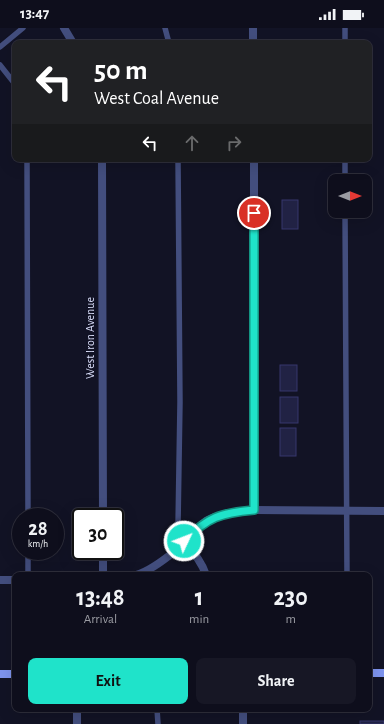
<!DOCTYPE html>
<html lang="en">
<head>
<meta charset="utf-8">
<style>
  :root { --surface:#0e0e1c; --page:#171725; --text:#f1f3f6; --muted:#9b9ca3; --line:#2e2e3b; --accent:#1fe3ca }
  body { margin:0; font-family:"Alegreya Sans",sans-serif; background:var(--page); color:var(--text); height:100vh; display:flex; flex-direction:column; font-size:15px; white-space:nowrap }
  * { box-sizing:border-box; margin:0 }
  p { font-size:13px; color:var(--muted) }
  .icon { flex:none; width:22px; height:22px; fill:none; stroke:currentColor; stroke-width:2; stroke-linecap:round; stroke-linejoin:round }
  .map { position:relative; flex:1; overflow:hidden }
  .details { position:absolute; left:12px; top:544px; width:360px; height:140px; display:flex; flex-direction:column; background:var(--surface); border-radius:8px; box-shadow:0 4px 16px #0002,0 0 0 1px var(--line) }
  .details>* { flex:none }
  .banner { position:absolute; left:12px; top:12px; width:360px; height:122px; border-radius:8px; box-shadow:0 4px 16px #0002,0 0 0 1px var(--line); background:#202124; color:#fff; overflow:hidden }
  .needle { width:26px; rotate:90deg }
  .controls { position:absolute; left:328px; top:146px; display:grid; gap:8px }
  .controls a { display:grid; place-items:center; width:44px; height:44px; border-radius:8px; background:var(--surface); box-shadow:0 4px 16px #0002,0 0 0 1px var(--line); font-size:20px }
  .speed { position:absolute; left:12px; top:480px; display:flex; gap:8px; font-size:20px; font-weight:700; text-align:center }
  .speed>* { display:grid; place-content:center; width:52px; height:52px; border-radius:50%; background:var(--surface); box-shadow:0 4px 16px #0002,0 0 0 1px var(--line); line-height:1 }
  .speed small { font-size:10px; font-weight:400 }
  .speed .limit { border:2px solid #111; border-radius:6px; background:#fff; color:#111 }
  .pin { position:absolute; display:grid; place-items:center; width:34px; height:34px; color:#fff; margin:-17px; border:2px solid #fff; border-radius:50%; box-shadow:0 1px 4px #0007 }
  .me { position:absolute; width:44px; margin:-22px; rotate:47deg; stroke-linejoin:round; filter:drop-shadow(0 0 3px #0008) }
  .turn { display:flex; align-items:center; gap:14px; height:84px; padding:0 16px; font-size:18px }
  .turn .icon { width:52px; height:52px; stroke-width:2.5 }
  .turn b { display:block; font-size:28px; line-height:34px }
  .lanes { display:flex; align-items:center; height:38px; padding:0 16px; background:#0003; justify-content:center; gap:20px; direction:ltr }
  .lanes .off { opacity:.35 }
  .eta { display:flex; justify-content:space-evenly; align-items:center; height:68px; text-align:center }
  .eta b { font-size:24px; font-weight:700; line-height:28px }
  .cta { display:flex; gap:8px; margin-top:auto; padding:8px 16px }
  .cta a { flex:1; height:46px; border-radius:8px; background:var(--accent); color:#111; font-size:16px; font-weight:700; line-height:46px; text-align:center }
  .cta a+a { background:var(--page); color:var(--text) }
  .status { display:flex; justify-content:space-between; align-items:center; height:28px; padding:0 20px; background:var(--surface); direction:ltr }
  .status svg { height:11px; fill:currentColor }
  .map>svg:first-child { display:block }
  .building { fill:#212244; stroke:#36376d }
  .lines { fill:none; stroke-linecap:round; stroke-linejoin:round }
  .service { stroke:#434e7e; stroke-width:5.5 }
  .minor { stroke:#434e7e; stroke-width:8 }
  .tertiary { stroke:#434e7e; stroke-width:8 }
  .secondary { stroke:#7e94ef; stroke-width:8 }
  .route-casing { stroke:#149483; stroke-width:10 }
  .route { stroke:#1fe3ca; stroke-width:7 }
  .labels { text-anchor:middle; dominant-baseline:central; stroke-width:3; stroke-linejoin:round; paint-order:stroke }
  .street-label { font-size:12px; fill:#dbdffb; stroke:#121325 }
</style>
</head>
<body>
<div class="status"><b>13:47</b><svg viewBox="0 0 49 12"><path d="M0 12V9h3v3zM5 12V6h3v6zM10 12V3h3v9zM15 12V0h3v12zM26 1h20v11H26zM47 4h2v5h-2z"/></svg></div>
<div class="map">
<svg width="384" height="696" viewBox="0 0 384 696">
  <rect width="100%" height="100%" fill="#121325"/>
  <g class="building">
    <rect x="282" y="172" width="16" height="29"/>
    <rect x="280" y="337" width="17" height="26"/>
    <rect x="280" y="369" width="18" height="26"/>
    <rect x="280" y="400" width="16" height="28"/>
    <rect x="360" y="693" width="24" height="3"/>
  </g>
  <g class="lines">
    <g class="service">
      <polyline points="165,0 169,15"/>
      <polyline points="345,0 345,15"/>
      <polyline points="0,19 23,0"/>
      <polyline points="0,37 15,56"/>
      <polyline points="27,131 28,489"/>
      <polyline points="178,131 180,374 178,498 184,513"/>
      <polyline points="345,131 345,153"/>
      <polyline points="345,183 347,547"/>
      <polyline points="28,547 28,523"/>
      <polyline points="157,681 158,696"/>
    </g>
    <g class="minor">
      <polyline points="64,0 73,15"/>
      <polyline points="253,0 253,15"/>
      <polyline points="102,131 103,489"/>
      <polyline points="254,482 254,131"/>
      <path d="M184,513C193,524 202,534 206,547"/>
      <polyline points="103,523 103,547"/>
      <path d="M136,547C150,543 164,532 175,523C185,513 194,501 206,493C220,485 238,484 254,482L384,483"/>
      <polyline points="0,552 15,552"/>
      <polyline points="77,696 77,681"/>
    </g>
    <polyline class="tertiary" points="243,696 243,681"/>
    <g class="secondary">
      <polyline points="369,645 384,645"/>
      <polyline points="0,646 15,646"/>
    </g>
  </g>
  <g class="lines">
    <defs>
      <path id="route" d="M184,513C208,489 220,485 254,482V185"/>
    </defs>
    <use href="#route" class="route-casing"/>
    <use href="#route" class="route"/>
  </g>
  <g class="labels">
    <g class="street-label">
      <text transform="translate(90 310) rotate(-90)">West Iron Avenue</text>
    </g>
  </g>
</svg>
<div class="controls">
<a><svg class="needle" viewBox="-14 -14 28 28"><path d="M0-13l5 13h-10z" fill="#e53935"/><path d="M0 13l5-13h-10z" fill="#9b9ca3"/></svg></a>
</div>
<div class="speed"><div>28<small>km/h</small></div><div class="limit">30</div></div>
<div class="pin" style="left:254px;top:185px;background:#d93025"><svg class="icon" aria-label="arrive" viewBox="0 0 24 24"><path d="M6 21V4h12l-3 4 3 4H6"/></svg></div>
<svg class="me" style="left:184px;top:513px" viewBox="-20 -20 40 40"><circle r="17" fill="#1fe3ca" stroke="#fff" stroke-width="3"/><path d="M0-11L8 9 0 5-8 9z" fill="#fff"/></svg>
<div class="banner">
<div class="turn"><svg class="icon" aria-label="left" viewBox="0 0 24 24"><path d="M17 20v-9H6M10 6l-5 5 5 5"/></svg><div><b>50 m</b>West Coal Avenue</div></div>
<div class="lanes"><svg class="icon" aria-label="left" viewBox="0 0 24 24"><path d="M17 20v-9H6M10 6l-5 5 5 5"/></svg><svg class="icon off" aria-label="ahead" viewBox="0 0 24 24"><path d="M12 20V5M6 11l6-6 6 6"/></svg><svg class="icon off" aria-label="right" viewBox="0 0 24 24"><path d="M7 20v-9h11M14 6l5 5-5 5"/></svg></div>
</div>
<section class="details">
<div class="eta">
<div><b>13:48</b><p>Arrival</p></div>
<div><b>1</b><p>min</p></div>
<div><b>230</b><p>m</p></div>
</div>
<div class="cta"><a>Exit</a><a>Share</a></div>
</section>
</div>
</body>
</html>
